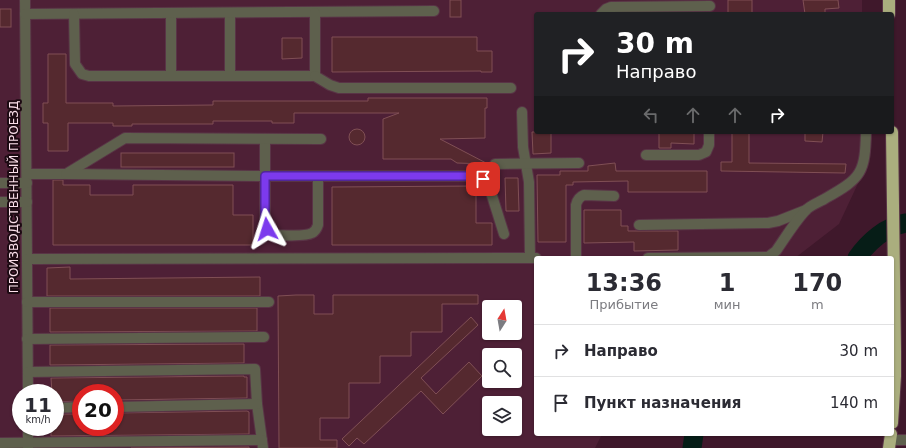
<!DOCTYPE html>
<html lang="ru">
<head>
<meta charset="utf-8">
<style>
  :root { --surface:#fff; --page:#f7f7f7; --text:#2b2b33; --muted:#7c7c81; --line:#e1e1e2 }
  body { margin:0; font-family:"DejaVu Sans",sans-serif; background:var(--page); color:var(--text); height:100vh; display:flex; flex-direction:column; font-size:15px; white-space:nowrap }
  * { box-sizing:border-box; margin:0 }
  p { font-size:13px; color:var(--muted) }
  .icon { flex:none; width:22px; height:22px; fill:none; stroke:currentColor; stroke-width:2; stroke-linecap:round; stroke-linejoin:round }
  .map { position:relative; flex:1; overflow:hidden }
  .sheet { position:absolute; left:534px; top:256px; width:360px; height:180px; display:flex; flex-direction:column; background:var(--surface); border-radius:4px; box-shadow:0 1px 3px #0004 }
  .sheet>* { flex:none }
  .top-card { position:absolute; left:534px; top:12px; width:360px; height:122px; border-radius:4px; box-shadow:0 1px 3px #0004; background:#202124; color:#fff; overflow:hidden }
  .needle { width:26px; rotate:11deg }
  .tools { position:absolute; left:482px; top:300px; display:grid; gap:8px }
  .tools a { display:grid; place-items:center; width:40px; height:40px; border-radius:4px; background:var(--surface); box-shadow:0 1px 3px #0004; font-size:20px }
  .speed { position:absolute; left:12px; top:384px; display:flex; gap:8px; font-size:20px; font-weight:700; text-align:center }
  .speed>* { display:grid; place-content:center; width:52px; height:52px; border-radius:50%; background:var(--surface); box-shadow:0 1px 3px #0004; line-height:1 }
  .speed small { font-size:10px; font-weight:400 }
  .speed .limit { border:6px solid #d22; background:#fff; color:#111 }
  .pin { position:absolute; display:grid; place-items:center; width:34px; height:34px; color:#fff; margin:-17px; border-radius:8px; box-shadow:0 2px 6px #0006 }
  .me { position:absolute; width:44px; margin:-22px; rotate:354deg; stroke-linejoin:round; filter:drop-shadow(0 0 3px #0008) }
  .turn { display:flex; align-items:center; gap:14px; height:84px; padding:0 16px; font-size:18px }
  .turn .icon { width:52px; height:52px; stroke-width:2.5 }
  .turn b { display:block; font-size:28px; line-height:34px }
  .lanes { display:flex; align-items:center; height:38px; padding:0 16px; background:#0003; justify-content:center; gap:20px; direction:ltr }
  .lanes .off { opacity:.35 }
  .eta { display:flex; justify-content:space-evenly; align-items:center; height:68px; text-align:center }
  .eta b { font-size:24px; font-weight:600; line-height:28px }
  ul { padding:0; list-style:none }
  li { display:flex; align-items:center; gap:12px; height:52px; padding:0 16px; border-top:1px solid var(--line) }
  li div { flex:1 }
  li b { display:block; font-size:15px }
  li em { font-style:normal }
  .map>svg:first-child { display:block }
  .built { fill:#4e2036; fill-rule:evenodd }
  .lines { fill:none; stroke-linecap:round; stroke-linejoin:round }
  .river { stroke:#061d17; stroke-width:19 }
  .building { fill:#55292f; stroke:#804f55 }
  .minor-casing { stroke:#593446; stroke-width:12 }
  .highway-casing { stroke:#593446; stroke-width:14 }
  .minor { stroke:#5e604d; stroke-width:10 }
  .highway { stroke:#aaae7e; stroke-width:12 }
  .route-casing { stroke:#51269a; stroke-width:10 }
  .route { stroke:#7c3aed; stroke-width:7 }
  .labels { text-anchor:middle; dominant-baseline:central; stroke-width:4; stroke-linejoin:round; paint-order:stroke }
  .street-label { font-size:12px; fill:#fadfea; stroke:#1c0a12 }
</style>
</head>
<body>
<div class="map">
<svg width="906" height="448" viewBox="0 0 906 448">
  <rect width="100%" height="100%" fill="#3f182b"/>
  <path class="built" d="M0,0H862V14H536V132H861V177L839,224L795,258H536V434H602L595,448H0ZM489,307H515V333H489ZM489,355H515V381H489ZM21,393H55V427H21ZM81,393H115V427H81ZM489,403H515V429H489Z"/>
  <g class="lines">
    <g class="river">
      <path d="M857,258C868,242 886,226 906,223"/>
      <polyline points="692,448 694,434"/>
    </g>
  </g>
  <g class="building">
    <rect x="450" y="0" width="11" height="17"/>
    <rect x="728" y="0" width="24" height="14"/>
    <polygon points="803,0 838,0 839,8 825,9 825,14 805,14"/>
    <rect x="0" y="9" width="11" height="18"/>
    <polygon points="332,37 477,37 477,51 492,51 492,72 481,72 481,71 332,72"/>
    <polygon points="282,38 302,38 302,58 282,59"/>
    <polygon points="48,54 66,54 66,103 113,103 113,106 213,105 213,101 368,101 368,98 487,98 487,108 485,108 485,138 440,139 488,164 457,163 451,159 383,159 383,119 399,113 294,113 294,123 272,123 272,121 213,121 213,124 132,124 132,126 113,126 113,123 68,123 68,151 48,151 48,123 43,123 43,103 48,103"/>
    <circle cx="357" cy="137" r="8"/>
    <polygon points="532,132 551,132 551,153 533,154"/>
    <polygon points="659,132 694,132 694,144 671,143 671,148 659,148"/>
    <polygon points="732,132 749,132 749,163 846,164 845,173 721,171 721,162 732,162"/>
    <polygon points="805,132 823,132 822,142 805,141"/>
    <rect x="121" y="153" width="113" height="14"/>
    <polygon points="615,163 616,171 707,171 707,192 628,192 628,181 573,182 573,185 566,185 566,242 538,242 537,175 560,175 560,171 588,171 588,166"/>
    <polygon points="505,178 518,178 519,211 506,211"/>
    <polygon points="53,180 63,180 63,185 90,185 90,195 133,195 133,185 233,185 233,215 253,215 253,245 53,245"/>
    <polygon points="476,186 476,223 492,223 492,245 332,245 332,187"/>
    <polygon points="584,210 621,210 621,226 628,226 628,231 678,231 678,250 634,251 634,242 584,243"/>
    <polygon points="70,267 70,279 260,277 260,296 47,296 47,268"/>
    <polygon points="296,295 314,295 314,314 333,314 333,295 478,295 478,304 442,304 442,332 411,332 411,356 380,356 380,383 349,383 349,418 320,418 320,440 337,440 337,448 279,448 278,296"/>
    <polygon points="50,308 257,308 257,331 50,332"/>
    <polygon points="471,317 478,325 421,378 436,394 469,362 482,376 443,414 421,391 364,444 357,438 349,446 342,439"/>
    <polygon points="244,344 244,363 50,365 50,345"/>
    <polygon points="244,376 244,377 247,377 247,398 115,400 115,393 81,393 81,401 55,402 55,393 52,393 51,378"/>
    <polygon points="247,411 249,412 249,434 51,436 51,427 55,427 55,414 81,414 81,427 115,427 115,413"/>
    <polygon points="249,447 249,448 131,448"/>
  </g>
  <g class="lines">
    <defs>
      <g id="minor">
        <polyline points="25,0 28,393"/>
        <polyline points="171,13 171,75"/>
        <polyline points="230,13 230,75"/>
        <polyline points="25,14 434,11"/>
        <polyline points="74,14 75,64 82,74 89,76 315,76 315,13"/>
        <polyline points="601,14 606,9 611,7 710,6"/>
        <polyline points="315,76 330,85 339,88 511,88"/>
        <polyline points="522,112 523,147 529,182 530,258"/>
        <path d="M265,139V222C267,229 269,232 275,235C284,235 305,237 312,233C316,231 317,228 318,225V176"/>
        <polyline points="646,155 699,155 706,152 709,145 709,132"/>
        <polyline points="495,164 579,163"/>
        <polyline points="27,174 66,174 125,138 321,139"/>
        <polyline points="66,174 265,176 474,176 483,179 488,183 504,234"/>
        <polyline points="0,183 27,183"/>
        <polyline points="0,202 27,202"/>
        <polyline points="639,225 768,223 778,221 806,210"/>
        <path d="M576,258V205C577,200 579,197 584,195L614,196"/>
        <path d="M648,258L763,257H768L776,251C785,238 794,223 805,211C810,205 820,202 826,198C862,178 865,172 866,132"/>
        <polyline points="27,259 536,258"/>
        <polyline points="27,302 269,302"/>
        <polyline points="27,339 264,337"/>
        <polyline points="28,372 255,369 257,404 263,448"/>
        <polyline points="115,407 257,404"/>
        <polyline points="55,408 81,407"/>
        <polyline points="28,427 28,448"/>
        <polyline points="890,440 906,440"/>
        <polyline points="0,443 262,440"/>
      </g>
      <g id="highway">
        <polyline points="889,0 889,14"/>
        <polyline points="892,132 895,351 895,376 892,423"/>
        <polyline points="889,448 891,434"/>
      </g>
    </defs>
    <use href="#minor" class="minor-casing"/>
    <use href="#highway" class="highway-casing"/>
    <use href="#minor" class="minor"/>
    <use href="#highway" class="highway"/>
  </g>
  <g class="lines">
    <defs>
      <polyline id="route" points="267,229 265,222 265,176 474,176 483,179"/>
    </defs>
    <use href="#route" class="route-casing"/>
    <use href="#route" class="route"/>
  </g>
  <g class="labels">
    <g class="street-label">
      <text transform="translate(14 197) rotate(-90)">ПРОИЗВОДСТВЕННЫЙ ПРОЕЗД</text>
    </g>
  </g>
</svg>
<div class="tools">
<a><svg class="needle" viewBox="-14 -14 28 28"><path d="M0-13l5 13h-10z" fill="#e53935"/><path d="M0 13l5-13h-10z" fill="#7c7c81"/></svg></a>
<a><svg class="icon" aria-label="search" viewBox="0 0 24 24"><circle cx="10" cy="10" r="6"/><path d="M15 15l6 6"/></svg></a>
<a><svg class="icon" aria-label="layers" viewBox="0 0 24 24"><path d="M12 4l9 5-9 5-9-5zM3 14l9 5 9-5"/></svg></a>
</div>
<div class="speed"><div>11<small>km/h</small></div><div class="limit">20</div></div>
<div class="pin" style="left:483px;top:179px;background:#d93025"><svg class="icon" aria-label="arrive" viewBox="0 0 24 24"><path d="M6 21V4h12l-3 4 3 4H6"/></svg></div>
<svg class="me" style="left:267px;top:229px" viewBox="-20 -20 40 40"><path d="M0-17L14 15 0 8-14 15z" fill="#7c3aed" stroke="#fff" stroke-width="4"/></svg>
<div class="top-card">
<div class="turn"><svg class="icon" aria-label="right" viewBox="0 0 24 24"><path d="M7 20v-9h11M14 6l5 5-5 5"/></svg><div><b>30 m</b>Направо</div></div>
<div class="lanes"><svg class="icon off" aria-label="left" viewBox="0 0 24 24"><path d="M17 20v-9H6M10 6l-5 5 5 5"/></svg><svg class="icon off" aria-label="ahead" viewBox="0 0 24 24"><path d="M12 20V5M6 11l6-6 6 6"/></svg><svg class="icon off" aria-label="ahead" viewBox="0 0 24 24"><path d="M12 20V5M6 11l6-6 6 6"/></svg><svg class="icon" aria-label="right" viewBox="0 0 24 24"><path d="M7 20v-9h11M14 6l5 5-5 5"/></svg></div>
</div>
<section class="sheet">
<div class="eta">
<div><b>13:36</b><p>Прибытие</p></div>
<div><b>1</b><p>мин</p></div>
<div><b>170</b><p>m</p></div>
</div>
<ul>
<li><svg class="icon" aria-label="right" viewBox="0 0 24 24"><path d="M7 20v-9h11M14 6l5 5-5 5"/></svg><div><b>Направо</b></div><em>30 m</em></li>
<li><svg class="icon" aria-label="arrive" viewBox="0 0 24 24"><path d="M6 21V4h12l-3 4 3 4H6"/></svg><div><b>Пункт назначения</b></div><em>140 m</em></li>
</ul>
</section>
</div>
</body>
</html>
